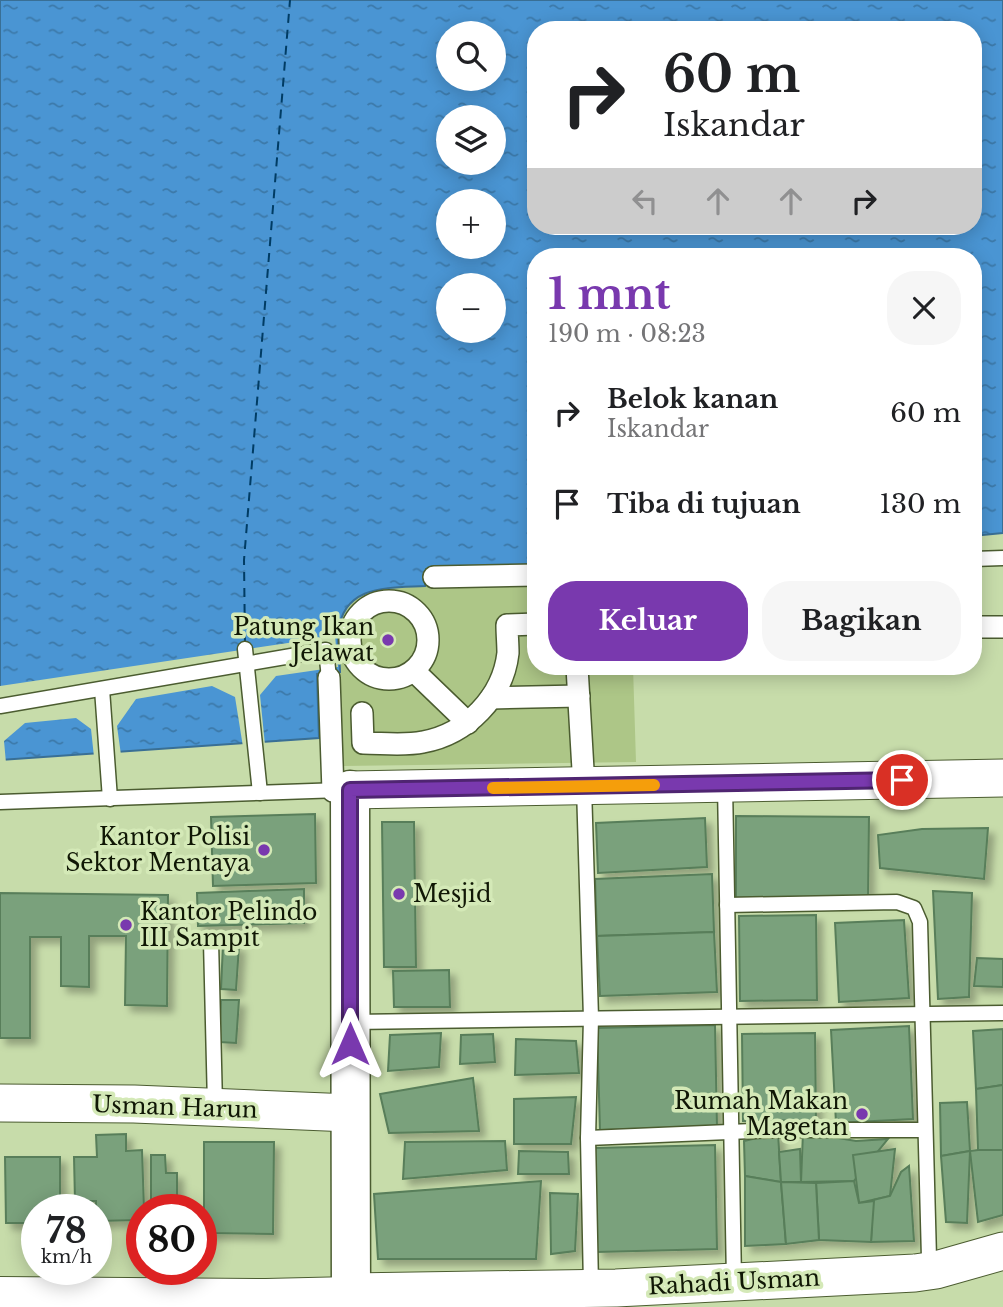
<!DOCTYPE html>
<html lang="id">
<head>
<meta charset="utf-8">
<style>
  :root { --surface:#fff; --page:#f6f6f6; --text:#202124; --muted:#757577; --accent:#7939ae }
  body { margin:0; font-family:"Libre Baskerville",serif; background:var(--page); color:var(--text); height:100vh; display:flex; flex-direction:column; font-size:26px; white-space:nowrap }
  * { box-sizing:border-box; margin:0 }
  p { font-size:23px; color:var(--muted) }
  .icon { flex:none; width:38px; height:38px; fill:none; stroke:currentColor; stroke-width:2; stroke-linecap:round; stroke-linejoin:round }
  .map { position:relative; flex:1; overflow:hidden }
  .drawer { position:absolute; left:527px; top:248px; width:455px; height:427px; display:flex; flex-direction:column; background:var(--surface); border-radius:28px; box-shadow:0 4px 18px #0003 }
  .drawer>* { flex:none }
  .guide { position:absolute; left:527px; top:21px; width:455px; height:214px; border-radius:28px; box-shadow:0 4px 18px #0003; background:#fff; color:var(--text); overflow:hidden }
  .controls { position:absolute; left:436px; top:21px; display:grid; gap:14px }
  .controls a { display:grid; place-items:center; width:70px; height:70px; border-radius:50%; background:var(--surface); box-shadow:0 4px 18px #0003; font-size:35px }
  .speed { position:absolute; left:21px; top:1194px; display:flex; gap:14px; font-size:35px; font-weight:700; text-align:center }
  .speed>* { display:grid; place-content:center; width:91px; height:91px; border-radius:50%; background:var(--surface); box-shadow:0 4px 18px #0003; line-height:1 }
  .speed small { font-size:18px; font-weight:400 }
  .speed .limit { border:10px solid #d22; background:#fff; color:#111 }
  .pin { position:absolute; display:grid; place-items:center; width:60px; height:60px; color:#fff; margin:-30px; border:4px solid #fff; border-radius:50%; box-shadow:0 2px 7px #0007 }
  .me { position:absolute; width:77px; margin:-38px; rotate:0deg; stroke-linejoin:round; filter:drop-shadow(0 0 5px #0008) }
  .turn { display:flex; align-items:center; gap:24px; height:147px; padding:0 21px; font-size:32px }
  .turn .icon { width:91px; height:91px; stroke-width:2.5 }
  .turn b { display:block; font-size:49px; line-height:60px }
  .lanes { display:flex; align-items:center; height:66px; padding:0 21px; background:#0003; justify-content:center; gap:35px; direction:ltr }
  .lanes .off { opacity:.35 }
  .round { display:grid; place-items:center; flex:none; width:74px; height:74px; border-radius:28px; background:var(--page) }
  .overview { display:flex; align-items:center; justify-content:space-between; height:119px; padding:0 21px }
  h1 { font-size:42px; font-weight:700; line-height:52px; color:var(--accent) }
  .cta { display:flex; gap:14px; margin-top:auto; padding:14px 21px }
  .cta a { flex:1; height:80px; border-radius:28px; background:var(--accent); color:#fff; font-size:28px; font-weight:700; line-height:80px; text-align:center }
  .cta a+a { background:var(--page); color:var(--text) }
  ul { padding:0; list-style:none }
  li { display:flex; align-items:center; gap:21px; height:91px; padding:0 21px }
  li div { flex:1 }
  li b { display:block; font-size:26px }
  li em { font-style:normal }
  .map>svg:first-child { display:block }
  .green { fill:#adc687 }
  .water { fill:url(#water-ripples); stroke:#396f95; stroke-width:2; fill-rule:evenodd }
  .pier { fill:#c7dcaa }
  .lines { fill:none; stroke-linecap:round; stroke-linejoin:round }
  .ferry { stroke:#003c64; stroke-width:2; stroke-dasharray:9 7; stroke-linecap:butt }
  .building { fill:#7aa17b; stroke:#587e5a; stroke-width:2; filter:url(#shadow) }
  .service-casing { stroke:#4b5c30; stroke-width:17 }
  .pedestrian-casing { stroke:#4b5c30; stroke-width:24 }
  .minor-casing { stroke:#4b5c30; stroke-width:32 }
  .tertiary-casing { stroke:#4b5c30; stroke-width:39 }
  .trunk-casing { stroke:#4b5c30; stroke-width:41 }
  .service { stroke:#fff; stroke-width:14 }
  .pedestrian { stroke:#fff; stroke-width:21 }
  .minor { stroke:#fff; stroke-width:30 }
  .tertiary { stroke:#fff; stroke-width:37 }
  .trunk { stroke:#fff; stroke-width:38 }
  .route-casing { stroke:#4f2571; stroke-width:18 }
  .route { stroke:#7939ae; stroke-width:12 }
  .slow { stroke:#f59e0b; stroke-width:12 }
  .poi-dot { fill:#7939ae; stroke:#d4e9b7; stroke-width:2.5 }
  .labels { text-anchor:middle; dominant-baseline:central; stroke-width:7; stroke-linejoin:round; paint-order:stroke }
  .poi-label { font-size:23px; fill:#101705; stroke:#d4e9b7; text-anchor:end }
  .street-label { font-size:23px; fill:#101705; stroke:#d4e9b7 }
</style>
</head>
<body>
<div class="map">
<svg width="1003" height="1307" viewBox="0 0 1003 1307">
  <defs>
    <pattern id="water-ripples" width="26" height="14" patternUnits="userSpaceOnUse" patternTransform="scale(1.75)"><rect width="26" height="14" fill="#4a95d3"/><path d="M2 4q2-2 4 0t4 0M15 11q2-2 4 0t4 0" fill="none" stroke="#3c79a9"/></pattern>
    <filter id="shadow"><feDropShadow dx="6" dy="6" stdDeviation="3.5" flood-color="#0004"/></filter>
  </defs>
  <rect width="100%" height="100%" fill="#c7dcaa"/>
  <polygon class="green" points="535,568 536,667 633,667 636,762 342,766 337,636 343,615 356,598 375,589 425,586 426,569"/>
  <path class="water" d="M0,0H1003V533L973,536V257H536L535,568L426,569L425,586C389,588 343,584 338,633C337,645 340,659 340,672L317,674L319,738L0,760ZM536,30H973V226H536ZM448,33H494V79H448ZM448,117H494V163H448ZM448,201H494V247H448ZM448,285H494V331H448Z"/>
  <polygon class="pier" points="335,636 338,667 276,676 260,695 265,745 243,747 235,697 212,686 136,699 117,726 121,755 94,757 91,729 76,718 25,723 4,741 6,763 0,763 0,686"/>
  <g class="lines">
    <polyline class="ferry" points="245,645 244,560 290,0"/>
  </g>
  <g class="building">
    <polygon points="315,814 316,883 213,886 211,817"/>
    <polygon points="736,816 869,817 868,899 736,899"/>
    <polygon points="705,818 707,867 598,873 596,823"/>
    <polygon points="382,822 414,822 416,967 384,967"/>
    <polygon points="988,828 984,879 880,868 878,835 922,829"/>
    <polygon points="712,874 714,932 597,936 595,879"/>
    <polygon points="304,889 304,923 198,926 197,893"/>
    <polygon points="933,891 972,893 969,997 938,999"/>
    <polygon points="0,893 168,895 167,1006 125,1005 126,936 89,936 89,987 61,986 61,937 30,937 30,1038 0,1038"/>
    <polygon points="816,915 817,1000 740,1001 739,916"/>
    <polygon points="904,920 909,998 839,1002 835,923"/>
    <polygon points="714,932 717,992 600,996 597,936"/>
    <polygon points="223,944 239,946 236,990 221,989"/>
    <polygon points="977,958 1003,959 1003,987 974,986"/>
    <polygon points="449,970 450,1007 394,1007 393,971"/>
    <polygon points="221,1000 239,1000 236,1043 219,1042"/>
    <polygon points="715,1025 717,1127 600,1130 597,1028"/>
    <polygon points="909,1026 913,1119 836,1123 831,1030"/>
    <polygon points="1003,1029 1003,1085 976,1089 973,1031"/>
    <polygon points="441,1033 439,1067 388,1071 390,1035"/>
    <polygon points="815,1033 816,1120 743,1121 742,1034"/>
    <polygon points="493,1034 495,1062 460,1064 461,1035"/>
    <polygon points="516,1039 576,1041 579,1073 515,1075"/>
    <polygon points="473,1078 479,1131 389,1133 380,1094"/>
    <polygon points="1003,1085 1003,1150 978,1150 976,1089"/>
    <polygon points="576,1097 571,1144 514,1144 514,1099"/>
    <polygon points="967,1102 970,1151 941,1156 940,1103"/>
    <polygon points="803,1132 856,1141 888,1139 854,1181 801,1182"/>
    <polygon points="778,1133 781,1182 745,1176 744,1141"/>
    <polygon points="126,1134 126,1151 142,1150 144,1209 142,1209 142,1220 96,1221 96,1201 75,1201 74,1157 97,1157 96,1135"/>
    <polygon points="505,1141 507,1170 403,1179 405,1142"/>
    <polygon points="204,1142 274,1142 273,1234 204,1233"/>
    <polygon points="715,1145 717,1249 597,1252 594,1148"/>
    <polygon points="800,1149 801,1182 781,1182 779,1152"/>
    <polygon points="895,1149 890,1196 859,1203 853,1155"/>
    <polygon points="978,1150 1003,1150 1003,1215 978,1222 970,1151"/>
    <polygon points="519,1151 568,1152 569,1174 518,1174"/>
    <polygon points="970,1151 967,1223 946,1222 941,1156"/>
    <polygon points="151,1155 165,1155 166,1173 177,1173 177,1209 151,1209"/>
    <polygon points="5,1157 60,1157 60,1209 37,1209 37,1223 6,1223"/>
    <polygon points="909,1166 914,1241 871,1242 873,1200 890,1196 901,1172"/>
    <polygon points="745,1176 781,1182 786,1244 745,1246"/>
    <polygon points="541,1181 536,1259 378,1259 374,1194"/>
    <polygon points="854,1181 859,1203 874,1201 871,1242 819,1240 816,1183"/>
    <polygon points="781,1182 816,1183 819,1240 786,1244"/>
    <polygon points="550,1193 578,1194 575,1251 551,1254"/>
  </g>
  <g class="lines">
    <defs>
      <g id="service">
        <polyline points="973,559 1003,558"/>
        <polyline points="245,649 260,793"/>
        <polyline points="102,689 110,799"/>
        <polyline points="0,706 326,650 329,678"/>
        <polyline points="725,785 734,1281"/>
        <polyline points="584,787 591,1018 588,1138 591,1286"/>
        <polyline points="0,802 341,790"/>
        <polyline points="727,905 897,902 914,908 920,922 929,1258 935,1269"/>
        <polyline points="211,941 215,1105"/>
        <polyline points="353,1022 1003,1013"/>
        <polyline points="588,1138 778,1130 925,1130"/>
      </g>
      <g id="pedestrian">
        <polyline points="434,577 536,575"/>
        <circle cx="389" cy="640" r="39"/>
        <polyline points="973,627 1003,627"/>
        <polyline points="577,667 584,787"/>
        <polyline points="414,671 468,723"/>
        <polyline points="329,678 333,791"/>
        <polyline points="491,698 579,696"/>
        <path d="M362,713L363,743C382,743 404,746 423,742C467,734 503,697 508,653C508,644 507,634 507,625L536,624"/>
      </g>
      <polyline id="minor" points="0,1292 266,1294 351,1292"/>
      <g id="tertiary">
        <polyline points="350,790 1003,778"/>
        <polyline points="0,1103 134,1104 350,1113"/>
        <polyline points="351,1292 616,1288 915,1273 936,1270 1003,1251"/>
      </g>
      <polyline id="trunk" points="350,790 351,1307"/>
    </defs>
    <use href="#service" class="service-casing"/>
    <use href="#pedestrian" class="pedestrian-casing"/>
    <use href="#minor" class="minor-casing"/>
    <use href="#tertiary" class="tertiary-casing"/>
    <use href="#trunk" class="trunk-casing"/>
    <use href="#service" class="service"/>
    <use href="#pedestrian" class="pedestrian"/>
    <use href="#minor" class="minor"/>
    <use href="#tertiary" class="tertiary"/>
    <use href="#trunk" class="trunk"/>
  </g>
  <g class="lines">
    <defs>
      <polyline id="route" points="350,1044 350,790 902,780"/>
    </defs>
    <use href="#route" class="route-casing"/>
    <use href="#route" class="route"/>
    <polyline class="slow" points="493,788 654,785"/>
  </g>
  <g class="poi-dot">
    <circle cx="388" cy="640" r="7"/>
    <circle cx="264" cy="850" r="7"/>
    <circle cx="399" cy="894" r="7"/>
    <circle cx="126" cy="925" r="7"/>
    <circle cx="862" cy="1114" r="7"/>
  </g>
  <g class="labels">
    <g class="poi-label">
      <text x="374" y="627">Patung Ikan<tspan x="374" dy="26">Jelawat</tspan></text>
      <text x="250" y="837">Kantor Polisi<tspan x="250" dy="26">Sektor Mentaya</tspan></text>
      <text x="413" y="894" text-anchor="start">Mesjid</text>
      <text x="140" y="912" text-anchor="start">Kantor Pelindo<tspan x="140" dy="26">III Sampit</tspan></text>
      <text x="848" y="1101">Rumah Makan<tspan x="848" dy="26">Magetan</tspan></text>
    </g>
    <g class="street-label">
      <text transform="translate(175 1107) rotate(2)">Usman Harun</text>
      <text transform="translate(734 1282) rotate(-3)">Rahadi Usman</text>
    </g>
  </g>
</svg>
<div class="controls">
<a><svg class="icon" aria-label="search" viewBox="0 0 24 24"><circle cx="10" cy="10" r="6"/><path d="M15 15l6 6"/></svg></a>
<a><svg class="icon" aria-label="layers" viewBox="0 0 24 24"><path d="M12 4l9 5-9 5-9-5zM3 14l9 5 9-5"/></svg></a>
<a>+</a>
<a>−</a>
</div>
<div class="speed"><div>78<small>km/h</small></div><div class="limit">80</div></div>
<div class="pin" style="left:902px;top:780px;background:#d93025"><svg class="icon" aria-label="arrive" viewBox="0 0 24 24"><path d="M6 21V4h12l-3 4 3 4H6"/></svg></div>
<svg class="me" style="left:350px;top:1044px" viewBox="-20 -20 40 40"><path d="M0-17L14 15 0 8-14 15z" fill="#7939ae" stroke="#fff" stroke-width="4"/></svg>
<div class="guide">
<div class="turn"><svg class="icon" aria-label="right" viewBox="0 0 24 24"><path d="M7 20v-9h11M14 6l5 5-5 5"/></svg><div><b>60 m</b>Iskandar</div></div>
<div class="lanes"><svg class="icon off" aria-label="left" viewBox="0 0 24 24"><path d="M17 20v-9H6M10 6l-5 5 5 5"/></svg><svg class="icon off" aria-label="ahead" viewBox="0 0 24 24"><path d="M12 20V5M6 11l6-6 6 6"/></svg><svg class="icon off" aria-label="ahead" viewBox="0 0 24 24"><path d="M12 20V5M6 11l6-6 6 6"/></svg><svg class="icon" aria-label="right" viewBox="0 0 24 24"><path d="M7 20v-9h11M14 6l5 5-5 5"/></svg></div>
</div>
<section class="drawer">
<div class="overview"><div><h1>1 mnt</h1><p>190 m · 08:23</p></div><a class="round"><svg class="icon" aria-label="close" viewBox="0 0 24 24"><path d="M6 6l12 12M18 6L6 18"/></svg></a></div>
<ul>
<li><svg class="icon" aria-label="right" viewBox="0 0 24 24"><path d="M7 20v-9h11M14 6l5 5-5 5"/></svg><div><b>Belok kanan</b><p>Iskandar</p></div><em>60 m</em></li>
<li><svg class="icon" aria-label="arrive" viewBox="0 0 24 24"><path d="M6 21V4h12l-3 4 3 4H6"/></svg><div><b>Tiba di tujuan</b></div><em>130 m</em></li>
</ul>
<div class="cta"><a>Keluar</a><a>Bagikan</a></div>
</section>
</div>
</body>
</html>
